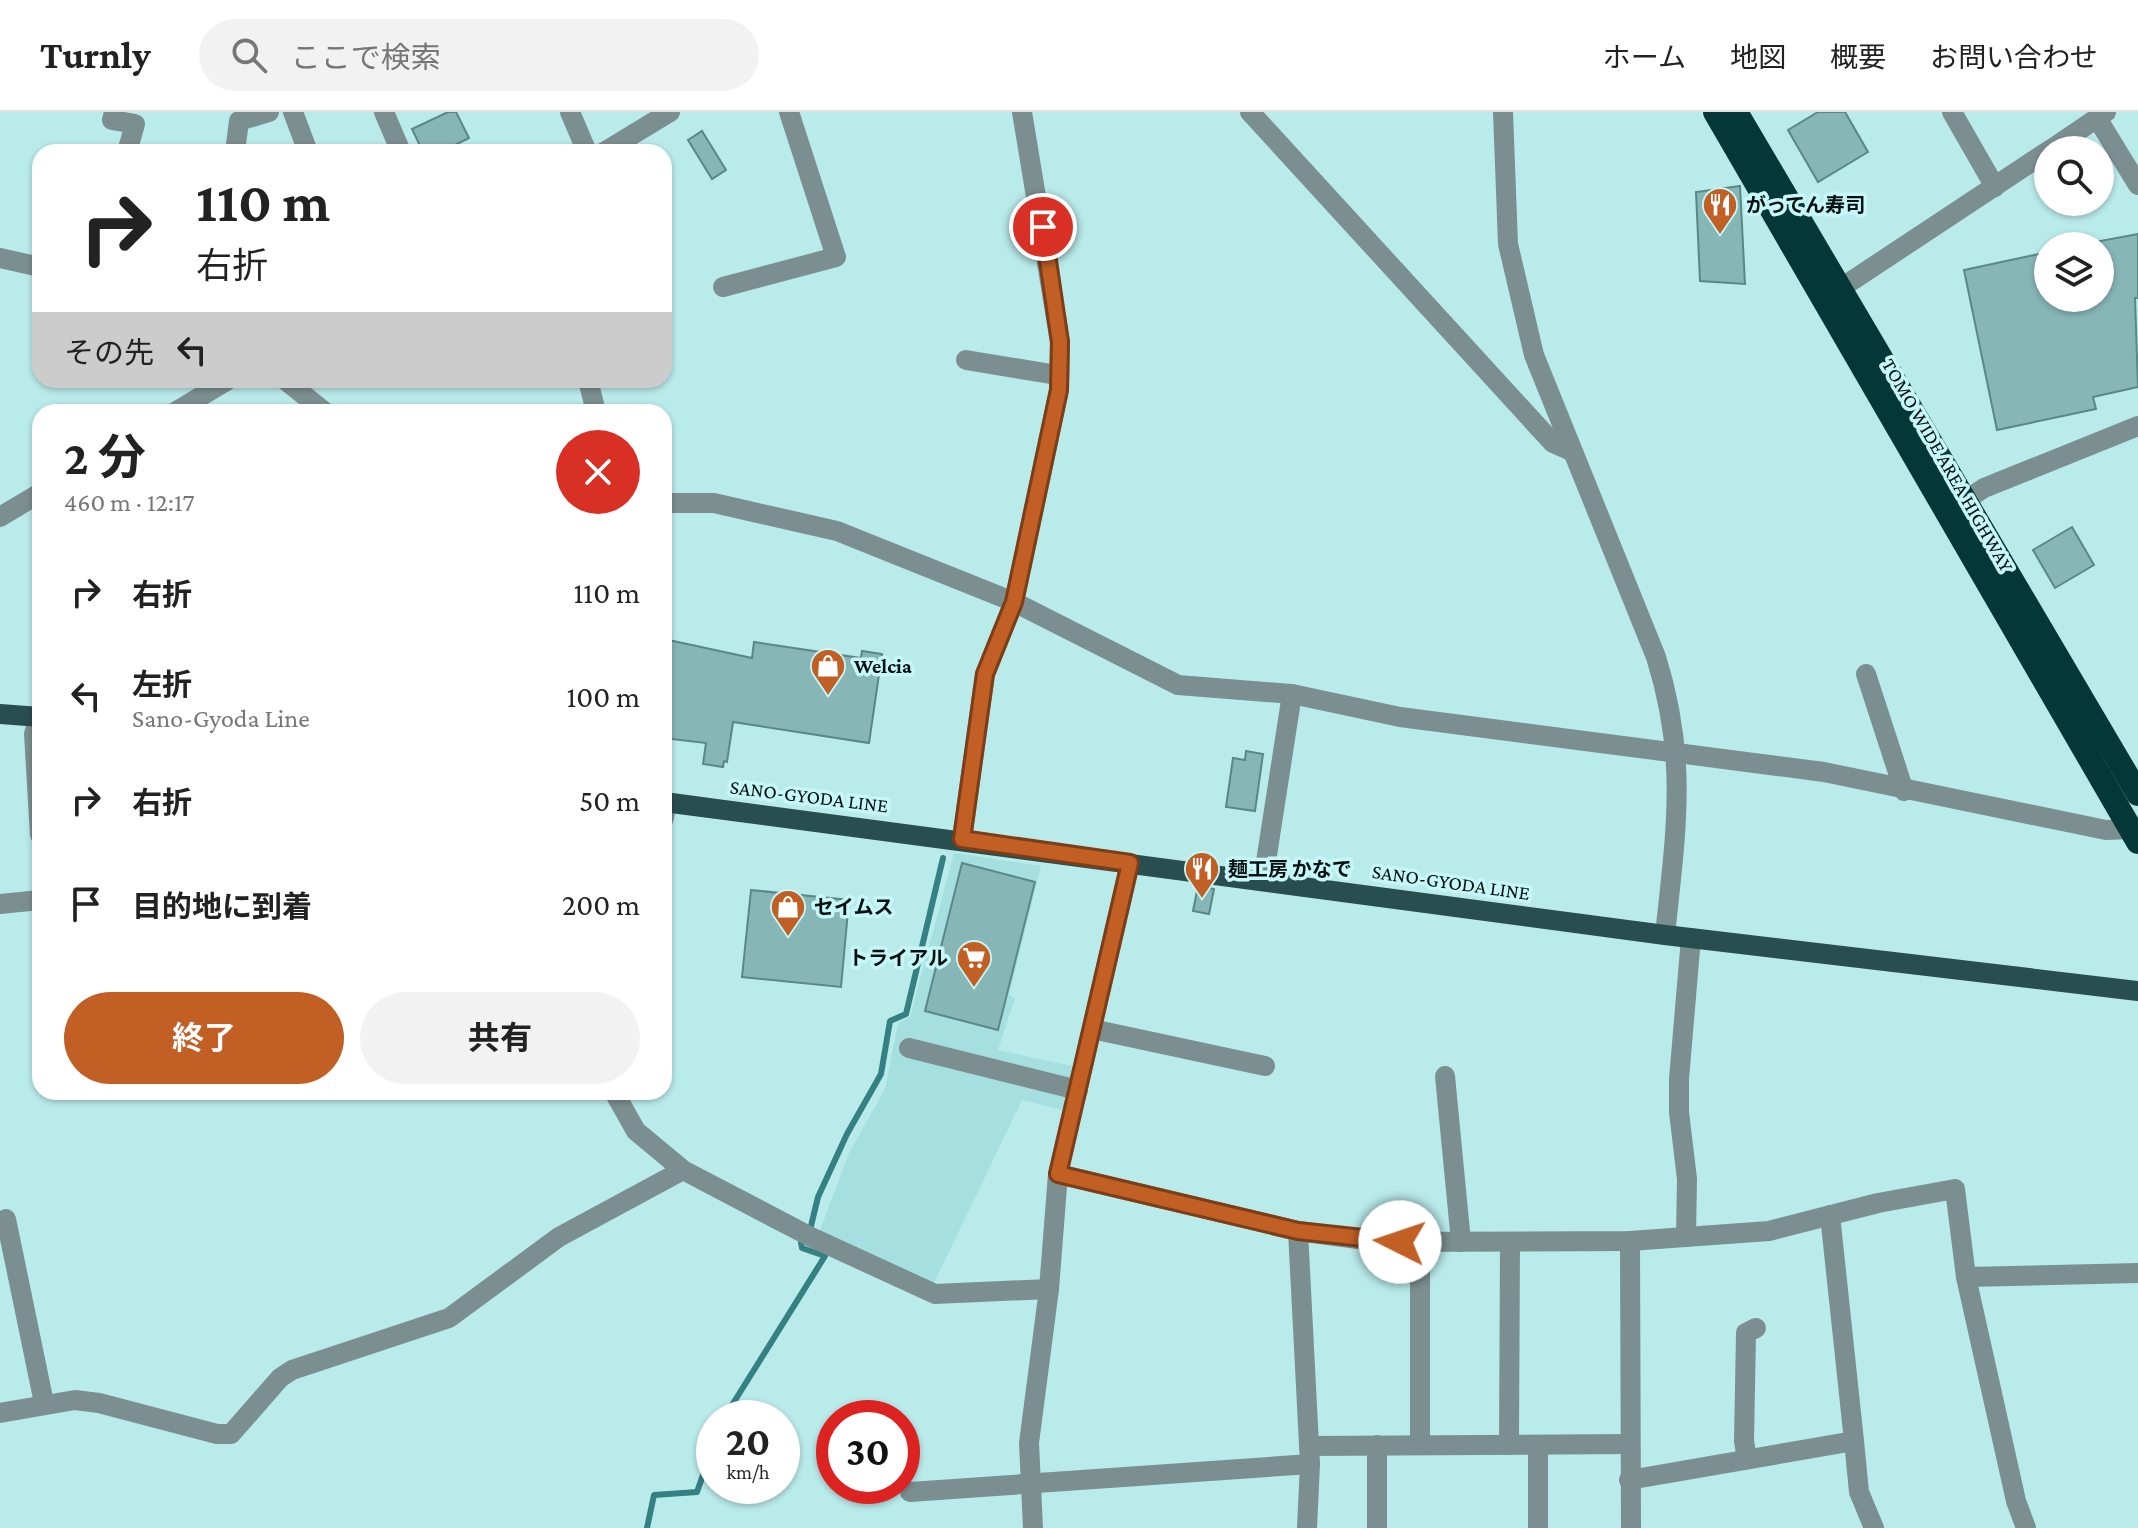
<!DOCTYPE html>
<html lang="ja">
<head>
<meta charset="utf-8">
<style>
  :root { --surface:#fff; --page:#f2f2f2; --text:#222; --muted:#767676; --line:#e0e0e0; --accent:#c15f24 }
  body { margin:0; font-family:"Crimson Pro","Noto Sans JP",serif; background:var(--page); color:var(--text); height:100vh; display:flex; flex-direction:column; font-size:30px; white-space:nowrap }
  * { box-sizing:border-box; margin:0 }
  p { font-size:26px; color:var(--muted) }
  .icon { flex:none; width:44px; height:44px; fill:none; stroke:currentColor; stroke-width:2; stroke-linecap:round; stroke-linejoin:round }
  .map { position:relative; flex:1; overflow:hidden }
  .side { position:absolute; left:32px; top:292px; width:640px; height:696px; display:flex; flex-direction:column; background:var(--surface); border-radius:24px; box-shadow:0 2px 6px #0004 }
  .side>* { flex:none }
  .hud { position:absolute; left:32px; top:32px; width:640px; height:244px; border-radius:24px; box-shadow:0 2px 6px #0004; background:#fff; color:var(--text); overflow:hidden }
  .controls { position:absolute; left:2034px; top:24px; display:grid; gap:16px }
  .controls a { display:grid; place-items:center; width:80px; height:80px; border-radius:50%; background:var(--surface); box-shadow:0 2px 6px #0004; font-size:40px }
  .speed { position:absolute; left:696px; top:1288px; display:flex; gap:16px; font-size:40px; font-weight:700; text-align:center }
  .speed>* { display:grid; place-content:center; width:104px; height:104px; border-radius:50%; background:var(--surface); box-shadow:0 2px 6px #0004; line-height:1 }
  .speed small { font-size:20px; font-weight:400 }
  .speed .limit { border:12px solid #d22; background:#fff; color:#111 }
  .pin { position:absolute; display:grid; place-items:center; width:68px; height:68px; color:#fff; margin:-34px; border:4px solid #fff; border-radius:50%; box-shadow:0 2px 8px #0007 }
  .me { position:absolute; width:88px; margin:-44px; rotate:274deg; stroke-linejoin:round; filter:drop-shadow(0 0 6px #0008) }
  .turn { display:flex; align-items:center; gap:28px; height:168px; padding:0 32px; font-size:36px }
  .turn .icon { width:104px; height:104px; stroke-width:2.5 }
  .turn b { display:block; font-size:56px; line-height:68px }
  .then { display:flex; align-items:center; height:76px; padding:0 32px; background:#0003; gap:16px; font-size:30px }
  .round { display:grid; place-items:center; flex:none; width:84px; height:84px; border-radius:42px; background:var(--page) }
  .headline { display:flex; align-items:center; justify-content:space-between; height:136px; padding:0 32px }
  h1 { font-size:48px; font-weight:700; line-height:60px }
  .action { display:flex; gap:16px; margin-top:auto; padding:16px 32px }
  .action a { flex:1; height:92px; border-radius:48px; background:var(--accent); color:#fff; font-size:32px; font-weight:700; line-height:92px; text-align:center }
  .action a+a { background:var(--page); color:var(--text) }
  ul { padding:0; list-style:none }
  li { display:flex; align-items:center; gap:24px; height:104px; padding:0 32px }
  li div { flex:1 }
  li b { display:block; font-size:30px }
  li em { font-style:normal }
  header { display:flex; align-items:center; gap:48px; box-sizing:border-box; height:112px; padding:0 40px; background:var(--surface); border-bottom:2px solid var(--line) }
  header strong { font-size:38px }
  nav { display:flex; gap:44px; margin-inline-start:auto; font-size:28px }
  .search { width:560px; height:72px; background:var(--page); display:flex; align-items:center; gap:20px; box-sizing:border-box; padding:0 28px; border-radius:44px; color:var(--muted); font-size:30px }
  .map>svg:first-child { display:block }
  .built { fill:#a5dfe0 }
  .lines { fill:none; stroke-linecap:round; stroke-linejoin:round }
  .stream { stroke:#358083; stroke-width:6 }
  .building { fill:#87b6b7; stroke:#5a8788; stroke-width:2 }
  .minor { stroke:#7c8f90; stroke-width:20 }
  .major { stroke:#294e4f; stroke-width:20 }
  .highway { stroke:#043738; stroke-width:24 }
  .route-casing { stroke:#7d3e17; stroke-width:20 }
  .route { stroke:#c15f24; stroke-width:14 }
  .labels { text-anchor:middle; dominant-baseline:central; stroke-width:7; stroke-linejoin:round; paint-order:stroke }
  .poi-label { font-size:20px; font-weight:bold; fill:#010f10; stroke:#c7f8f9; text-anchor:start }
  .street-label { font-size:20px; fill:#010f10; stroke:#c7f8f9 }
</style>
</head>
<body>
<header>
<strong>Turnly</strong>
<div class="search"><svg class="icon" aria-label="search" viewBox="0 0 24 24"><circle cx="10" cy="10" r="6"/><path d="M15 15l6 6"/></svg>ここで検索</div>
<nav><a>ホーム</a><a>地図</a><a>概要</a><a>お問い合わせ</a></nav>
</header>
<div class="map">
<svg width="2138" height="1416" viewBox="0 0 2138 1416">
  <rect width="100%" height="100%" fill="#baebeb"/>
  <polygon class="built" points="954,741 1041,754 1009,883 1015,886 998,938 1076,955 1067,999 1022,988 934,1171 819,1121 849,1041 885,977 898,911 910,905"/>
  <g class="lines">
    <g class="stream">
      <polyline points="811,1114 818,1085 847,1022 881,962 890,909 906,902 943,746"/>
      <polyline points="724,1306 825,1144 802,1136 801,1131"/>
      <polyline points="647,1416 654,1383 697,1380 714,1332"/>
    </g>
  </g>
  <g class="building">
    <polygon points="448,0 456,0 469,26 441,40 423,40 412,17"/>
    <polygon points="1818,0 1845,0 1868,40 1818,70 1788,18"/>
    <polygon points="702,19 726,58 712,67 688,28"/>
    <polygon points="1740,74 1745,172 1700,169 1696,80"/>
    <polygon points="2138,122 2138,186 2135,186 2138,275 2093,285 2096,297 1997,318 1964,158 2048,140 2048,186 2100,186 2100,129"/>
    <polygon points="2072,415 2094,453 2055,476 2033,438"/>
    <polygon points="664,527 752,546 754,530 861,546 862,539 882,542 869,631 733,610 727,650 724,649 723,655 703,652 706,631 664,626"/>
    <polygon points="1246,639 1263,642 1255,699 1226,695 1233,646 1245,648"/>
    <polygon points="962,751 1035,770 998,918 925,899"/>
    <polygon points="1198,774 1214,777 1209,802 1193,799"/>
    <polygon points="751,778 849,788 841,875 742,865"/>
  </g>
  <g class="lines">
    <g class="minor">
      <polyline points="114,0 112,8 135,12 127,40"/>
      <polyline points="293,0 308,40"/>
      <polyline points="384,0 401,40"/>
      <polyline points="570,0 587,40"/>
      <polyline points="1250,0 1553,331 1573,340"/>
      <path d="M1503,0L1508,132L1534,243L1656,545C1688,647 1676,719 1665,823"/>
      <polyline points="1952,0 1995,75"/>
      <polyline points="2097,6 2138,73"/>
      <polyline points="2050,38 2106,0"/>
      <polyline points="235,40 239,9 269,0"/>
      <polyline points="604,40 670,0"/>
      <polyline points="0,146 40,155"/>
      <polyline points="723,175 836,145 789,0"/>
      <polyline points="1841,176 2048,39"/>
      <polyline points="966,248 1057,263"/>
      <polyline points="285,268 325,300"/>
      <polyline points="588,268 596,300"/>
      <polyline points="175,300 228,268"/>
      <polyline points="1966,388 1984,376 2138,314"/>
      <polyline points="664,391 714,391 837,419 1014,490 1178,573 1292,582 1400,605 1824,660 2106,718 2131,717"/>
      <polyline points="0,405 40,381"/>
      <polyline points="1866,562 1904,679"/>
      <polyline points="39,605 34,622 40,723"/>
      <polyline points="664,706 666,690"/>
      <polyline points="962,727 985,562 1014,490 1059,278 1060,230 1022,0"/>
      <polyline points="1263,769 1292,582"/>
      <polyline points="0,792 40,788"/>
      <polyline points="1092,917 1265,954"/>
      <polyline points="909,936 1078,978"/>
      <polyline points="1445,964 1461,1130"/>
      <polyline points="614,980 636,1019 683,1058 811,1125 935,1182 1049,1177"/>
      <polyline points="1058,1062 1298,1119 1380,1130 1630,1129 1769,1119 1878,1091 1955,1077 1966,1165 2016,1389 2026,1416"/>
      <polyline points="6,1107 44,1291"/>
      <polyline points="1298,1119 1310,1352 1307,1416"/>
      <polyline points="1686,1125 1687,1067 1679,1000 1679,967 1691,826"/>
      <polyline points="1630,1129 1631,1416"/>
      <polyline points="1966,1165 2138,1161"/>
      <polyline points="0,1301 75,1288 99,1291 217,1322 231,1322 280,1266 292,1258 449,1206 559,1125 683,1058"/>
      <polyline points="1854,1329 1859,1380 1874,1416"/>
      <polyline points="1420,1333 1420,1130"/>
      <polyline points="1509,1333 1510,1130"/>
      <polyline points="1538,1333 1538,1416"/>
      <polyline points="1309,1334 1630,1332"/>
      <polyline points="1747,1347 1744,1329 1746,1221 1756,1216"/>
      <polyline points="1629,1368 1854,1329 1830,1103"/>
      <polyline points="910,1380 1310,1352"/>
      <polyline points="1033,1416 1029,1331 1049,1177 1058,1062 1130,751"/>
      <polyline points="1377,1416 1377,1333"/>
    </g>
    <g class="major">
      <polyline points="0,602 40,605"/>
      <polyline points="664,690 1665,823 2138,879"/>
    </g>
    <g class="highway">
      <polyline points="1715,0 2138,730"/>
      <polyline points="1736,0 2138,682"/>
    </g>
  </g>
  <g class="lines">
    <defs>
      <polyline id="route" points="1043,115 1060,230 1059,278 1014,490 985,562 962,727 1130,751 1058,1062 1298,1119 1400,1130"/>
    </defs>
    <use href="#route" class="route-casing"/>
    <use href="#route" class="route"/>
  </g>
  <defs>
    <symbol id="restaurant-pin" viewBox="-11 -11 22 30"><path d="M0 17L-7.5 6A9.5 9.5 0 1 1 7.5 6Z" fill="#c15f24" stroke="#c7f8f9"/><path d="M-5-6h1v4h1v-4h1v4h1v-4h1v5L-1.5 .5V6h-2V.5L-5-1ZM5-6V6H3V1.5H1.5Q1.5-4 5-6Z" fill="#fff"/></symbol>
    <symbol id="shop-pin" viewBox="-11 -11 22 30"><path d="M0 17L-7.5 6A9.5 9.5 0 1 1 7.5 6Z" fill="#c15f24" stroke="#c7f8f9"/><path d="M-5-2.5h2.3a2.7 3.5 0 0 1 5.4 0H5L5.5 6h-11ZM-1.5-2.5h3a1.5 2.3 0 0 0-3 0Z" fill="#fff"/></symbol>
    <symbol id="supermarket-pin" viewBox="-11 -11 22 30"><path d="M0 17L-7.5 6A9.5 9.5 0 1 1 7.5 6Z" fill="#c15f24" stroke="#c7f8f9"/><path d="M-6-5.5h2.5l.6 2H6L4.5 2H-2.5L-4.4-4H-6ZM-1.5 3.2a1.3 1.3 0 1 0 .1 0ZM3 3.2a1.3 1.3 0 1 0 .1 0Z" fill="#fff"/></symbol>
  </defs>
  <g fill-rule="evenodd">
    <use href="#restaurant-pin" x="1700" y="73" width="40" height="54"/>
    <use href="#shop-pin" x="808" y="534" width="40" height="54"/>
    <use href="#restaurant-pin" x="1182" y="737" width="40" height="54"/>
    <use href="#shop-pin" x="768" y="775" width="40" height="54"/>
    <use href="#supermarket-pin" x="954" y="826" width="40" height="54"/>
  </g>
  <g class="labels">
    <g class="poi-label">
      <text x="1746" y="93">がってん寿司</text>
      <text x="854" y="554">Welcia</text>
      <text x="1228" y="757">麺工房 かなで</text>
      <text x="814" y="795">セイムス</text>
      <text x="948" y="846" text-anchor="end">トライアル</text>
    </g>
    <g class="street-label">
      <text transform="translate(1948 353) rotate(60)">TOMO WIDE AREA HIGHWAY</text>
      <text transform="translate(809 684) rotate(7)">SANO-GYODA LINE</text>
      <text transform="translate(1451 770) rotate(8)">SANO-GYODA LINE</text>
    </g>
  </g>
</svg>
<div class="controls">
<a><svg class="icon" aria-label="search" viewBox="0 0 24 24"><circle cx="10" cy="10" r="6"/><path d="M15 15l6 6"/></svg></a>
<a><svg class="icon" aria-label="layers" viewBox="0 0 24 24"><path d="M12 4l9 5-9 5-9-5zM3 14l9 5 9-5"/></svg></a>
</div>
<div class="speed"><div>20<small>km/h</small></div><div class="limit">30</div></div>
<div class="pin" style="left:1043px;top:115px;background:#d93025"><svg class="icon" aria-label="arrive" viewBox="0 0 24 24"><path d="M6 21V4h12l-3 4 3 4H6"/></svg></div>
<svg class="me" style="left:1400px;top:1130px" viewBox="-20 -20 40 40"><circle r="19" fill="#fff"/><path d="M0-13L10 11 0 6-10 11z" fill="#c15f24"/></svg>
<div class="hud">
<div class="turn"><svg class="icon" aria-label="right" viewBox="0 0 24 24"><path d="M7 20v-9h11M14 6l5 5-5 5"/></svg><div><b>110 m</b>右折</div></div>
<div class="then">その先<svg class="icon" aria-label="left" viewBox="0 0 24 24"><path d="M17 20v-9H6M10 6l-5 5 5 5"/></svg></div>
</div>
<section class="side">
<div class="headline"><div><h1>2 分</h1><p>460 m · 12:17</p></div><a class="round" style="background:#d93025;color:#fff"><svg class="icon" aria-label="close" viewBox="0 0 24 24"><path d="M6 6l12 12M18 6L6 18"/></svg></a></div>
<ul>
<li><svg class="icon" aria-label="right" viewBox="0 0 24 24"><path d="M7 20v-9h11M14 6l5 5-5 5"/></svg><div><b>右折</b></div><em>110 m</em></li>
<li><svg class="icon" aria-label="left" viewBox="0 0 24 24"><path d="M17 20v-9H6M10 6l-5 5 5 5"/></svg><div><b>左折</b><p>Sano-Gyoda Line</p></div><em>100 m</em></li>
<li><svg class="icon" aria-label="right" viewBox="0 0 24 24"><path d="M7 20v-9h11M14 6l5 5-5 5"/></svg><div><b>右折</b></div><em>50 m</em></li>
<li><svg class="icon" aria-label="arrive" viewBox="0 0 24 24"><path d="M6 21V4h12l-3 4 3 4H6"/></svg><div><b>目的地に到着</b></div><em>200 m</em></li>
</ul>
<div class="action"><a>終了</a><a>共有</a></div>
</section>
</div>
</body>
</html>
